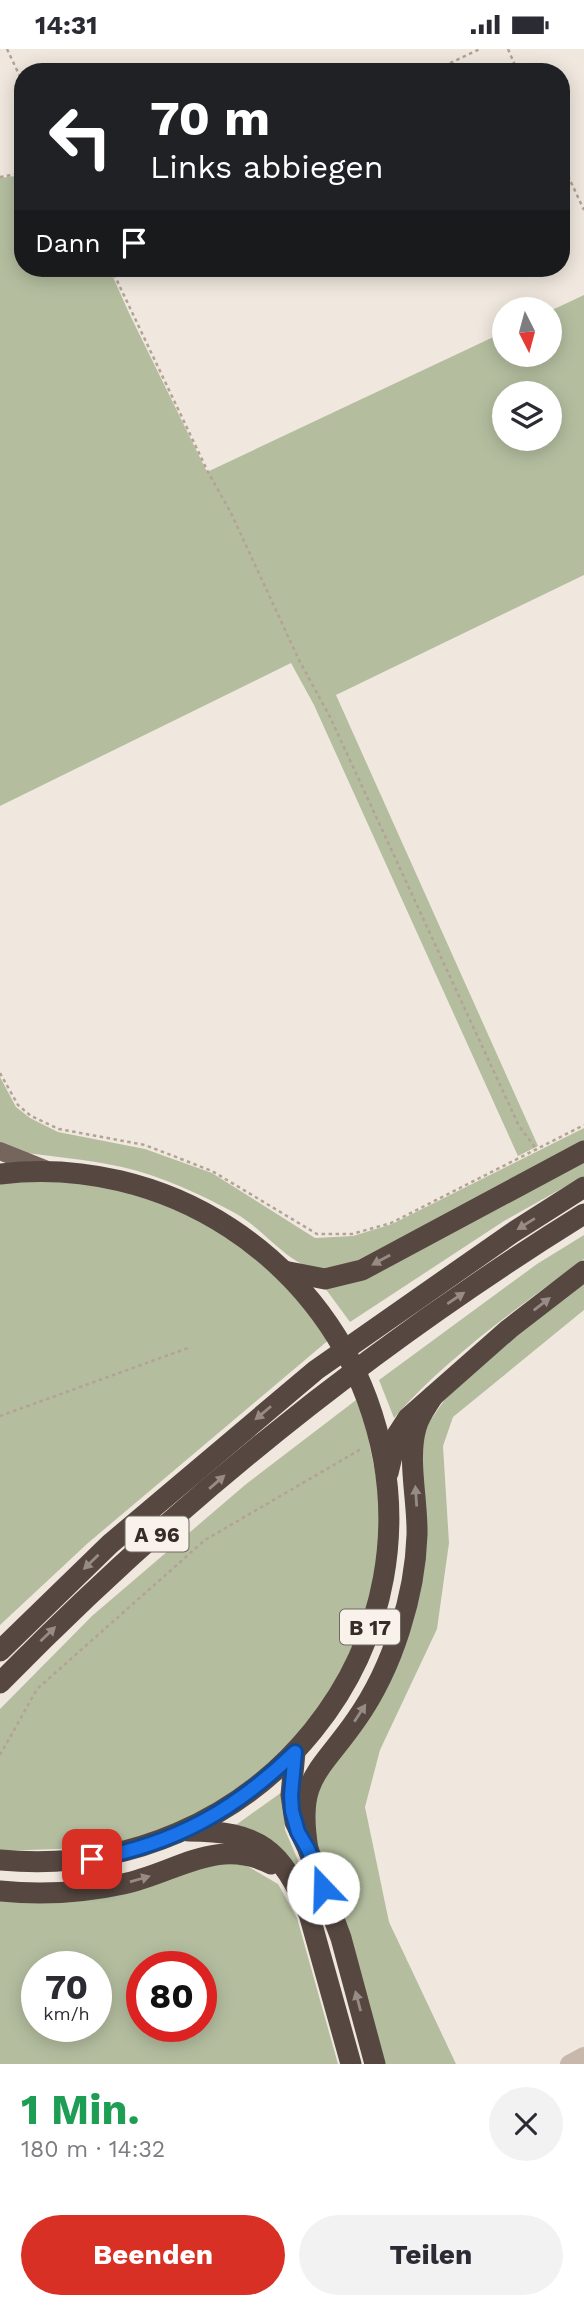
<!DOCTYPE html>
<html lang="de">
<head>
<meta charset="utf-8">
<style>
  :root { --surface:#fff; --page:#f2f2f3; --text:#2b2b33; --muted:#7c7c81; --accent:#d93025 }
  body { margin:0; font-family:"Work Sans",sans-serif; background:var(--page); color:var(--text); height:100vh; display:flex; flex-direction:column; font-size:26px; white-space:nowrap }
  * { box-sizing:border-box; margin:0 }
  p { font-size:23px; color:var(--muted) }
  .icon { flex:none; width:38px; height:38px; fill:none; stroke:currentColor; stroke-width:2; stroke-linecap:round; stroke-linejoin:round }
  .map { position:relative; height:2015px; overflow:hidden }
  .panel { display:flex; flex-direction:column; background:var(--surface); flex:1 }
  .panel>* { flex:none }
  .hud { position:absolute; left:14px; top:14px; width:556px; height:214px; border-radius:28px; box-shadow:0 4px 18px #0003; background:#202124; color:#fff; overflow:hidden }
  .needle { width:46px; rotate:174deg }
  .controls { position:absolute; left:492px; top:248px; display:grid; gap:14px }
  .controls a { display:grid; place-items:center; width:70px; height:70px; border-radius:50%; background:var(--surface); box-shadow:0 4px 18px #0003; font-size:35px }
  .speed { position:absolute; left:21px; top:1902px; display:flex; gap:14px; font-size:35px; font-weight:700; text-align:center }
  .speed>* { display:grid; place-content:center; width:91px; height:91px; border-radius:50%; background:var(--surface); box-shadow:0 4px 18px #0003; line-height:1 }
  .speed small { font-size:18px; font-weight:400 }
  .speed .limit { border:10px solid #d22; background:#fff; color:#111 }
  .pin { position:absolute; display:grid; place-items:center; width:60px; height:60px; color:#fff; margin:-30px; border-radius:14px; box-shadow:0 4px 10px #0006 }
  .me { position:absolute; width:77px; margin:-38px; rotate:339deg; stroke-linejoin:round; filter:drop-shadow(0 0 5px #0008) }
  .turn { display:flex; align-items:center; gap:24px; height:147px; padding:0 21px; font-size:32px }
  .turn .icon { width:91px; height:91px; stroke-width:2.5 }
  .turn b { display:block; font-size:49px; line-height:60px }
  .then { display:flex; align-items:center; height:66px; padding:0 21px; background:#0003; gap:14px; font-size:26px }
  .round { display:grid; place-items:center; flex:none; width:74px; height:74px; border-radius:37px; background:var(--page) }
  .head { display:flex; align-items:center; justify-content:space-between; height:119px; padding:0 21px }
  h1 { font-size:42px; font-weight:700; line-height:52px; color:#1e9e55 }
  .primary-button { display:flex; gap:14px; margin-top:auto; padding:14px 21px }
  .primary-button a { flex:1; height:80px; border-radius:42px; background:var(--accent); color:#fff; font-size:28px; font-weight:700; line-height:80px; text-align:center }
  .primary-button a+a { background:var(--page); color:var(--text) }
  .status { display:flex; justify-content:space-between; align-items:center; height:49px; padding:0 35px; background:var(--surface); direction:ltr }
  .status svg { height:19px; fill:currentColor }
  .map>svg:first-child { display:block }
  .green { fill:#b4be9f; fill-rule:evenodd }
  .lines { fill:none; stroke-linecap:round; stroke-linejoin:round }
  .path { stroke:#b3a295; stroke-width:2.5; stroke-dasharray:3.5 3.5; stroke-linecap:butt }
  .minor { stroke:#c8b8ab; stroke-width:18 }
  .major { stroke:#76655c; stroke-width:18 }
  .highway { stroke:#564841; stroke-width:21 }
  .oneway { fill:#978c85 }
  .route-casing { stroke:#114b97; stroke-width:18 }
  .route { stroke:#1a73e8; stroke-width:12 }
  .labels { text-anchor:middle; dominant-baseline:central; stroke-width:7; stroke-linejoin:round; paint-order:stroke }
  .shield { fill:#f8f2ea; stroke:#706863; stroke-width:2 }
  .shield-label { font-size:21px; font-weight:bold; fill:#362d29 }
</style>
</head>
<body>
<div class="status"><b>14:31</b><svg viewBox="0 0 49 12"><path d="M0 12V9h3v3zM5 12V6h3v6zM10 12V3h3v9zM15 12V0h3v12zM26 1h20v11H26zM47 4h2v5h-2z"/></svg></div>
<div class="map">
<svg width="584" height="2015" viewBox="0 0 584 2015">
  <rect width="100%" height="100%" fill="#f0e8de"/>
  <g class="green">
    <path d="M23,126V219H109L129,264L207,423L504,283V306H550V262L584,246V526L336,646L538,1097L518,1107L314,656L291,614L0,757V129ZM504,345H550V390H504Z"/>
    <path d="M0,1028L16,1058L30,1069L58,1083L145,1100L212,1124L315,1189L353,1187L392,1175L584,1079V1092L359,1211C344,1217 328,1225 313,1220C283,1210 262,1179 235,1164C200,1145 161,1127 122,1118C85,1110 48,1107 11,1102L0,1096Z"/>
    <polygon points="584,1111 584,1127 504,1172 350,1273 322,1235"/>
    <polygon points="44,1131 84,1134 157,1149 224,1185 282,1231 331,1289 88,1494 0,1576 0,1134"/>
    <path d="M584,1186V1210C519,1258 447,1308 394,1369L379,1331L537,1215Z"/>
    <polygon points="584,1232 584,1261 453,1368 443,1397 449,1494 437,1580 380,1701 365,1758 389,1873 456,2015 380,2015 319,1801 314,1778 312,1747 392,1617 419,1406 423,1387 430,1372 456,1334"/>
    <polygon points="360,1348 377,1433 380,1467 377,1509 371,1545 342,1627 290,1699 207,1763 114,1798 0,1802 0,1660 92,1567 245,1436"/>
    <polygon points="282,1743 285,1781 309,1837 282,1805 233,1778"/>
    <path d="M231,1812L249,1818L278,1835L297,1869L338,2015H0V1850ZM37,1918H96V1978H37ZM142,1918H201V1978H142Z"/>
  </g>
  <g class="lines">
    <g class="path">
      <polyline points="7,0 23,34"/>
      <polyline points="508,0 518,23"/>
      <polyline points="431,23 480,0"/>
      <polyline points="562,114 584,161"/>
      <polyline points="0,128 23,124"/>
      <polyline points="111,219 208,423 231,464 299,611 330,668 519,1077 537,1101"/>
      <polyline points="0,1024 18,1056 31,1067 59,1080 145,1096 212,1122 317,1185 352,1185 391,1174 584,1076"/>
      <polyline points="0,1367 188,1299"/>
      <polyline points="0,1706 37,1640 205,1491 361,1400"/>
    </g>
    <polyline class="minor" points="569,2015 584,2007"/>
    <polyline class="major" points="0,1102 45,1120"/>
    <g class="highway">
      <path d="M0,1125C80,1115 163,1135 230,1179C293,1220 341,1280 367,1350C457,1595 255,1836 0,1811"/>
      <polyline points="284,1222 325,1230 362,1221 584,1102"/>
      <polyline points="388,1424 397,1386 408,1369 509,1280 584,1222"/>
      <polyline points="0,1602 110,1495 316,1321 512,1184 584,1138"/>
      <path d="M0,1634C175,1455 371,1297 584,1165"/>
      <polyline points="295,1703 291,1746 295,1773 308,1800 341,1889 375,2015"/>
      <path d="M188,1782C260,1782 281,1800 309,1865L351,2015"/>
      <path d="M308,1800C296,1729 320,1723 356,1671C375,1644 390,1612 400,1580C410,1549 416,1518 417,1486C418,1452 407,1411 416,1379C419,1367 427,1357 433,1347"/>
      <path d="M0,1842C41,1846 82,1844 123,1835C176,1824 217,1787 271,1815"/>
    </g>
  </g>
  <defs><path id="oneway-solid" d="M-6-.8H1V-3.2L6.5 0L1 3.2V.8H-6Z" transform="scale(1.75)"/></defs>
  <g class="oneway">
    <use href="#oneway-solid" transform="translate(526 1175) rotate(148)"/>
    <use href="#oneway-solid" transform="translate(381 1211) rotate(151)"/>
    <use href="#oneway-solid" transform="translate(456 1249) rotate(-34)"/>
    <use href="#oneway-solid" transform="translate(542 1255) rotate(-38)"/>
    <use href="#oneway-solid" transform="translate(263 1364) rotate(140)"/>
    <use href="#oneway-solid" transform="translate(217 1433) rotate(-41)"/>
    <use href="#oneway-solid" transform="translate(416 1447) rotate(-94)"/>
    <use href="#oneway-solid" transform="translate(91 1513) rotate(136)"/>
    <use href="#oneway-solid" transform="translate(48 1585) rotate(-44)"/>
    <use href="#oneway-solid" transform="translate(360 1664) rotate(-57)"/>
    <use href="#oneway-solid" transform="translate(140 1830) rotate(-16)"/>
    <use href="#oneway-solid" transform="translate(358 1952) rotate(-105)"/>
  </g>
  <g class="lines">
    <defs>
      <path id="route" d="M92,1810C175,1795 235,1761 295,1703L291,1746L292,1762L298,1783L308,1800L323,1839"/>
    </defs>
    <use href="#route" class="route-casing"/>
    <use href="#route" class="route"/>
  </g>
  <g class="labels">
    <g class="shield">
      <rect x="125.5" y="1467.5" width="63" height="35" rx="5"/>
      <rect x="340" y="1560.5" width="60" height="35" rx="5"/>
    </g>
    <g class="shield-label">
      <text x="157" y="1485">A 96</text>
      <text x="370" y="1578">B 17</text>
    </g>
  </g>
</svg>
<div class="controls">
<a><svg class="needle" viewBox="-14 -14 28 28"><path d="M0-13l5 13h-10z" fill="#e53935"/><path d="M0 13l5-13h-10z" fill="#7c7c81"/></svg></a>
<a><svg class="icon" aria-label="layers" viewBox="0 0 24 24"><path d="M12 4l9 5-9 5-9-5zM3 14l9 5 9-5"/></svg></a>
</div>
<div class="speed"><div>70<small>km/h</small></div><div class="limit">80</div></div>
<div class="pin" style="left:92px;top:1810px;background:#d93025"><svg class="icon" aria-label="arrive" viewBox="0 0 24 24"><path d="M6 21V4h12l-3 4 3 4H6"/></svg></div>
<svg class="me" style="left:323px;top:1839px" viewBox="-20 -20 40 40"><circle r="19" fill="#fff"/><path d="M0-13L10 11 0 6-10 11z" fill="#1a73e8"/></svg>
<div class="hud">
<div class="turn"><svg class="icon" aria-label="left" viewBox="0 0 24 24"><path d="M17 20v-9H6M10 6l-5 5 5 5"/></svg><div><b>70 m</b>Links abbiegen</div></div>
<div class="then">Dann<svg class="icon" aria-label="arrive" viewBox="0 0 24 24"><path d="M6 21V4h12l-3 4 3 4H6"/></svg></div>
</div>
</div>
<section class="panel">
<div class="head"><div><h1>1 Min.</h1><p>180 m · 14:32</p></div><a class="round"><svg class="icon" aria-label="close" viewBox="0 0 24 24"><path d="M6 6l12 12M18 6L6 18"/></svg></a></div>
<div class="primary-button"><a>Beenden</a><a>Teilen</a></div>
</section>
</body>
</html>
